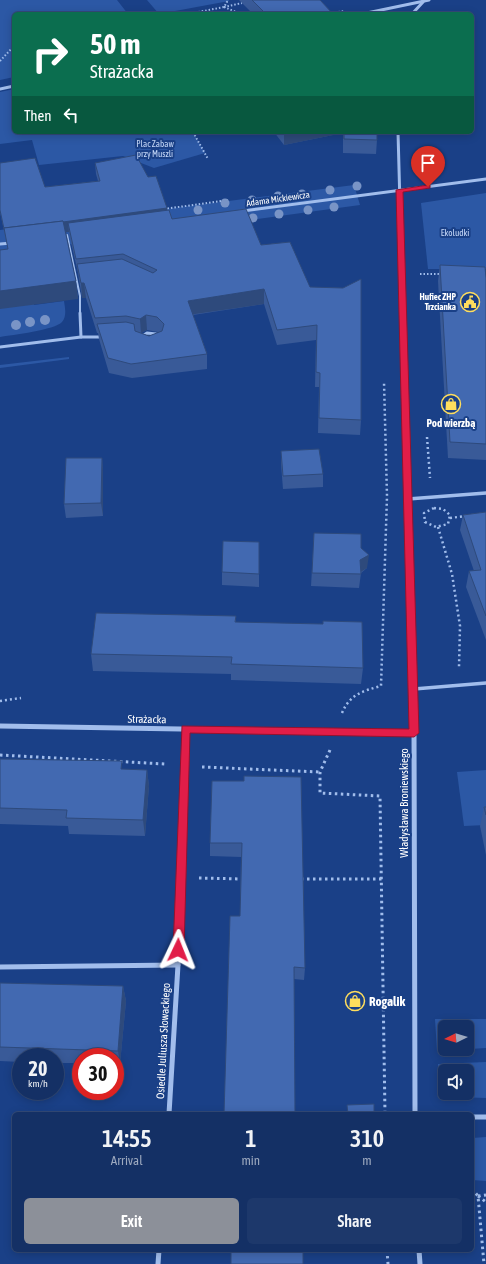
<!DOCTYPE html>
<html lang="en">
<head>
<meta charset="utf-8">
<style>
  :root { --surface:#143065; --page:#1d386b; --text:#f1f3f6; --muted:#9da9bf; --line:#334b79; --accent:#8c9099 }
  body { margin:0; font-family:"Asap Condensed",sans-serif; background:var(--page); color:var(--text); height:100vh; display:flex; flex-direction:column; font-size:15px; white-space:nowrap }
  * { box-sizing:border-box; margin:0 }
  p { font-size:13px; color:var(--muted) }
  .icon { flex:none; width:22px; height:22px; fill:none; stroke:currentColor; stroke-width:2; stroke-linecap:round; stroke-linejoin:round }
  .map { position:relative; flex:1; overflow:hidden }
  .side { position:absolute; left:12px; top:1112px; width:462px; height:140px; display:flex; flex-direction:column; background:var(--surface); border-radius:6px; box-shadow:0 2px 10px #0003,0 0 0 1px var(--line) }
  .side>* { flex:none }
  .hud { position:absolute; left:12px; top:12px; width:462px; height:122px; border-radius:6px; box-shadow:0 2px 10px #0003,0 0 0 1px var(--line); background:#0b6e4f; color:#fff; overflow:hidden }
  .needle { width:26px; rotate:265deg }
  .fabs { position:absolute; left:438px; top:1020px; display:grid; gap:8px }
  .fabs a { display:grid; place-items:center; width:36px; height:36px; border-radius:6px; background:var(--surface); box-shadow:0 2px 10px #0003,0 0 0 1px var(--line); font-size:20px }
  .speed { position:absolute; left:12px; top:1048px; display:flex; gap:8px; font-size:20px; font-weight:700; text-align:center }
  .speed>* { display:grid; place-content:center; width:52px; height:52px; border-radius:50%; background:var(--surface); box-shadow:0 2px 10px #0003,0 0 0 1px var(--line); line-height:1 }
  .speed small { font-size:10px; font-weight:400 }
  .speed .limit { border:6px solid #d22; background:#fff; color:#111 }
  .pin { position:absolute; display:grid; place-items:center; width:34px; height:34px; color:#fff; margin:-41px -17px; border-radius:50% 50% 50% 0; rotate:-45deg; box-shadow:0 0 4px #0007 }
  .pin .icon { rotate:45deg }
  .me { position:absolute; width:44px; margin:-22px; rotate:2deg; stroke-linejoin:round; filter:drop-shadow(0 0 3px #0008) }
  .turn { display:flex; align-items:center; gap:14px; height:84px; padding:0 12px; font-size:18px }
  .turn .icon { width:52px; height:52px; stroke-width:2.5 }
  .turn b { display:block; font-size:28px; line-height:34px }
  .then { display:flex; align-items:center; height:38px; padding:0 12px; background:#0003; gap:8px; font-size:15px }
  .eta { display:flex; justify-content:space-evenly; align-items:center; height:68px; text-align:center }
  .eta b { font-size:24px; font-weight:600; line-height:28px }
  .cta { display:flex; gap:8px; margin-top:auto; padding:8px 12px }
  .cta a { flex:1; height:46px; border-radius:6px; background:var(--accent); color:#fff; font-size:16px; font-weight:600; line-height:46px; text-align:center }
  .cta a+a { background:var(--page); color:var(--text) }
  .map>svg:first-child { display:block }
  .green { fill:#2c58a5; fill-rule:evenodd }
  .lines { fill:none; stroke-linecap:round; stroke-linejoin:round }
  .path-far2 { stroke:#a1bdec; stroke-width:2; stroke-dasharray:1.5 2; stroke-linecap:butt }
  .path-far1 { stroke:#a1bdec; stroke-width:2.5; stroke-dasharray:2 3; stroke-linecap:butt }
  .path { stroke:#a1bdec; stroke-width:3; stroke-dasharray:2.5 3.5; stroke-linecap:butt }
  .service-far1 { stroke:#a1bdec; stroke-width:2 }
  .service { stroke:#a1bdec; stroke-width:3 }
  .minor-far2 { stroke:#a1bdec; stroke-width:3 }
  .minor-far1 { stroke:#a1bdec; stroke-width:3.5 }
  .minor { stroke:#a1bdec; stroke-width:5 }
  .tree { fill:#7994c6 }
  .wall { fill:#395a98; fill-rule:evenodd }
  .shaded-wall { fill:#2e4a7c }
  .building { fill:#4269b1; stroke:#2e4a7c }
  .route { fill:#e11d48; stroke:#92132f }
  .labels { text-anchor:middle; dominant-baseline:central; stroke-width:4; stroke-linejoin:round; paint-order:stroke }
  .far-park-label { font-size:9px; fill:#c7d9f9; stroke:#1a4087 }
  .far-street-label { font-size:9px; fill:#fff; stroke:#1a4087 }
  .far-poi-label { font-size:9px; font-weight:bold; fill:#fff; stroke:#1a4087; text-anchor:end }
  .poi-label { font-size:11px; font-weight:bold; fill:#fff; stroke:#1a4087 }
  .street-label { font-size:11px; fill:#fff; stroke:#1a4087 }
  .near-poi-label { font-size:13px; font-weight:bold; fill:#fff; stroke:#1a4087; text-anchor:start }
</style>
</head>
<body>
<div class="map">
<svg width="486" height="1264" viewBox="0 0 486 1264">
  <rect width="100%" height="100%" fill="#1a4087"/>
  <g class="green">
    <polygon points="0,0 117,0 128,14 14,14 14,77 0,80"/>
    <polygon points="147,0 229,0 229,1 159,14"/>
    <polygon points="14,89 14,132 193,132 205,153 154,168 123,156 39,165 32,140 0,144 0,92"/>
    <polygon points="354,185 360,205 0,254 0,230"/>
    <polygon points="486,193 486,269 428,269 421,203"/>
    <path d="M31,291L34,305L64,301C65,308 67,316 62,322C55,330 12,335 0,337V305Z"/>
    <polygon points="69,357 69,359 0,368 0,365"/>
    <polygon points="486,770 486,825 464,826 457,772"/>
    <path d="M435,1019H486V1048L437,1051ZM445,1027H467V1049H445Z"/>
    <path d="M486,1062V1098L457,1097L453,1093H467V1071H445V1085C438,1079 438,1073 438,1064Z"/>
    <polygon points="486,1137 486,1181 472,1180 472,1138"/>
  </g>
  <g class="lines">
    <g class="path-far2">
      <polyline points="224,7 241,14"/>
      <polyline points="224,7 242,3"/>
      <polyline points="188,14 224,7 227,2 225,0"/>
      <polyline points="328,14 344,11"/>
      <polyline points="0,61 13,47 13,40"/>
      <polyline points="193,132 208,159"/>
      <polyline points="164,209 229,200"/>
      <polyline points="420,274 441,274"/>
    </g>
    <g class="path-far1">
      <polyline points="427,437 430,478"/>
      <polygon points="434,508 443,509 450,515 448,524 436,527 425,522 424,513"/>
      <polyline points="450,518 466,516"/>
      <polyline points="438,527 452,574 460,626 459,667"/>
      <polyline points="0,701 21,698"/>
      <path d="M342,713C350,694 363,691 381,686L387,496L384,382"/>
    </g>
    <g class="path">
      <polyline points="330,750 320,772 320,793 380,796 385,1114"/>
      <polyline points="0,755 165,764"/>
      <polyline points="202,767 320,772"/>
      <polyline points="199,878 242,879"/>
      <polyline points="301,879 382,879"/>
      <polyline points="472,1189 478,1196 484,1264"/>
      <polyline points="478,1196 486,1202"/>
      <polyline points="478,1196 486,1195"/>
      <polyline points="387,1250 388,1264"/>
    </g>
    <polyline class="service-far1" points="67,235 80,296 80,314"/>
    <g class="service">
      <polyline points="80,313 81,337"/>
      <polygon points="147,333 156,334 162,340 161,344 150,348 138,344 138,339"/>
      <polyline points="0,347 81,337 101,337"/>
    </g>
    <g class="minor-far2">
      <polyline points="362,14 429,0"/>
      <polyline points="412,14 423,2"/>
      <polyline points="0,89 14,86"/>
      <polyline points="398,132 403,314"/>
      <polyline points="243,211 486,179"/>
      <polyline points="0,244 12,243"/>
    </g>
    <g class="minor-far1">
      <polyline points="403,313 414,726"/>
      <polyline points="408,499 486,493"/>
      <polyline points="414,689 486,683"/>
    </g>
    <g class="minor">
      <polyline points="414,725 415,1114"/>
      <polyline points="0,726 414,733"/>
      <polyline points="0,967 178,965"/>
      <polyline points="169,1114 178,965 185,729"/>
      <polyline points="472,1117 486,1117"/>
      <polyline points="419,1250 420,1264"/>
      <polyline points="158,1264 159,1250"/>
    </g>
  </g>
  <g class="tree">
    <circle cx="357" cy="186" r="4.5"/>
    <circle cx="330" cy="190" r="4.5"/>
    <circle cx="302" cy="194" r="4.5"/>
    <circle cx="278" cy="196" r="4.5"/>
    <circle cx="252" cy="200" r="4.5"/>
    <circle cx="225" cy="203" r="4.5"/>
    <circle cx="334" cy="207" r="4.5"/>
    <circle cx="198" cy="210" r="4.5"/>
    <circle cx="308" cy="210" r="4.5"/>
    <circle cx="279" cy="214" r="4.5"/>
    <circle cx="253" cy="218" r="4.5"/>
    <circle cx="45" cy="320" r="5"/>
    <circle cx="30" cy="322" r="5"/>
    <circle cx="16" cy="325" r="5"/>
  </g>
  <g class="wall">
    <polygon points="239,0 320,0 333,14 253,14"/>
    <polygon points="274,132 377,132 377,140 376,154 343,153 343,133 284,145"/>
    <path d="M0,163L45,187L98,181L96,174L95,163L167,208V210L172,219L261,245L290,242L361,420L360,435L318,433L319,387H315L316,340L277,345L264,304L193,315L207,354V369L132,378L109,373L99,339L98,333H97L86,298H82L78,273L70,238L69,232H66L76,281L78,299L8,249L0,212ZM147,330L158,332L159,333L149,336L141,333Z"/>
    <polygon points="440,265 486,278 486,460 448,458 438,281"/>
    <polygon points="281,451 323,474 323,487 283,489 281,464"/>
    <polygon points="102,458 103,471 103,516 66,518 64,504"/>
    <polygon points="486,512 486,640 466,587 469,571 474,571 460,530 463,515"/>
    <polygon points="314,533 361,548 367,568 361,573 359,588 311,586"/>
    <polygon points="259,542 259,587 222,585 222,572"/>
    <polygon points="236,616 236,622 363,668 361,684 231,680 231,674 93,671 91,654"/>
    <polygon points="0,759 123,769 147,770 149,786 145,836 69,834 68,826 0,824"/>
    <polygon points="212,781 305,968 304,980 294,979 240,916 241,857 210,856 210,843"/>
    <polygon points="484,807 486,807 486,855 480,826"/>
    <polygon points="0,983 123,986 126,1001 120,1064 115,1064 115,1057 81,1057 81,1063 55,1063 55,1057 21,1057 21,1062 0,1061"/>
    <polygon points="347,1105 374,1114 347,1114"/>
  </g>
  <g class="shaded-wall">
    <polygon points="284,132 343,132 343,133 284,145"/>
    <polygon points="167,208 168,219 68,223 69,232 7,240 4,229"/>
    <polygon points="76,281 78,299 0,309 0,291"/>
    <polygon points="81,283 84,283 86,298 82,298"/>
    <polygon points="264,289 264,304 188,315 188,301"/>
    <polygon points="146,315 147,330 141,333 140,319"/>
    <polygon points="102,458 103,471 103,516 101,503"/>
    <polygon points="369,555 367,568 359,573 360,560"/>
    <polygon points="147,770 149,786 145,836 143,820"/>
    <polygon points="123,986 126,1001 120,1064 118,1051"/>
  </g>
  <g class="building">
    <polygon points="252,0 320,0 333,14 266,14"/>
    <polygon points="344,132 377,132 377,140 344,139"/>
    <polygon points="136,155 148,177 156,176 167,208 63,222 63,221 4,228 4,229 0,210 0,163 35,158 45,187 100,181 95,163"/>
    <polygon points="246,209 261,245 290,242 310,287 343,288 361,279 361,420 319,418 320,373 316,372 317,325 277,330 264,289 188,301 207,354 131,364 108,358 97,324 126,322 134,324 135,331 149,336 162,331 164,324 157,317 146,315 140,319 126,316 95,318 84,283 81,283 77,264 122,259 153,273 157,270 123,254 76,259 68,223 169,210 172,219"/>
    <polygon points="63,221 76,281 0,291 0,250 8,249 4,228"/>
    <polygon points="440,265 485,267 486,278 486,444 450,442"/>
    <polygon points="319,449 323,474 283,476 281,451"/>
    <polygon points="66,458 102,458 101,503 64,504"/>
    <polygon points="486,512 486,616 469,571 481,570 463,515"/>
    <polygon points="314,533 361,534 361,548 369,555 360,560 361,574 312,573"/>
    <polygon points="223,541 259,542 259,574 222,572"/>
    <polygon points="96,613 236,616 235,622 323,624 323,621 362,622 363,668 231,664 232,657 91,654"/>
    <polygon points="0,759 122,761 121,769 147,770 143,820 66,818 67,810 0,808"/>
    <polygon points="244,776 301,777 305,968 294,967 295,1114 224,1114 230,916 240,916 242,843 210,843 212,781 244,781"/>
    <polygon points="484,807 486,807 486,815"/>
    <polygon points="0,983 123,986 118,1051 0,1047"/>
    <polygon points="374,1104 374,1114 348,1114 347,1105"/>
    <rect x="231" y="1250" width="72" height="14"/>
  </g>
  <polygon class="route" points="428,185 430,185 430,188 403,192 419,733 414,737 190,733 184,950 182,954 178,955 174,954 173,950 182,726 409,729 396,190"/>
  <defs>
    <symbol id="civic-ring" viewBox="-11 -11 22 22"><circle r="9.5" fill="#1a4087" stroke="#ffde5d" stroke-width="1.5"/><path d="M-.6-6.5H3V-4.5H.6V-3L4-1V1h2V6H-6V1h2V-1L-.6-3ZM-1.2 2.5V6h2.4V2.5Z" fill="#ffde5d"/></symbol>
    <symbol id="shop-ring" viewBox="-11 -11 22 22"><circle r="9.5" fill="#1a4087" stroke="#ffde5d" stroke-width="1.5"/><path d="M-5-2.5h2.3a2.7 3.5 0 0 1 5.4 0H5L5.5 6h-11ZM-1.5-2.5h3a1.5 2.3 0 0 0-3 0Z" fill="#ffde5d"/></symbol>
  </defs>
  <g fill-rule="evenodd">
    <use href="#civic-ring" x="459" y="291" width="22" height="22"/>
    <use href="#shop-ring" x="440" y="393" width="22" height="22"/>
    <use href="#shop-ring" x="344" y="990" width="22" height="22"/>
  </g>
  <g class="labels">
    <g class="far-park-label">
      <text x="155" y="144">Plac Zabaw<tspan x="155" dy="10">przy Muszli</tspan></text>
      <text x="455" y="233">Ekoludki</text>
    </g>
    <g class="far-street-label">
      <text transform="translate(278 199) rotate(-8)">Adama Mickiewicza</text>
    </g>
    <g class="far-poi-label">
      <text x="456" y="297">Hufiec ZHP<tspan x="456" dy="10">Trzcianka</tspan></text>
    </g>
    <g class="poi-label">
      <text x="451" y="423">Pod wierzbą</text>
    </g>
    <g class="street-label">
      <text transform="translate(147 719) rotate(1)">Strażacka</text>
      <text transform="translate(404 803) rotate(-90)">Władysława Broniewskiego</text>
      <text transform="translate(163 1041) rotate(-87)">Osiedle Juliusza Słowackiego</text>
    </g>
    <g class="near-poi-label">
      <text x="369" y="1001">Rogalik</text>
    </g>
  </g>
</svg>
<div class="fabs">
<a><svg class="needle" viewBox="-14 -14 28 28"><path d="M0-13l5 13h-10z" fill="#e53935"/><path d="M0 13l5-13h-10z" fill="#9da9bf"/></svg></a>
<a><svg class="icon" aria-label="sound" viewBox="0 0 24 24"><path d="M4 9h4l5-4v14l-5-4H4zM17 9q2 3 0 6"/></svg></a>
</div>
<div class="speed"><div>20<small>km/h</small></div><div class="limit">30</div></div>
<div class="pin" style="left:428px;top:187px;background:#d93025"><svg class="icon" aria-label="arrive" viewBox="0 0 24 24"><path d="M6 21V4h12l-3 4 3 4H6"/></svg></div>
<svg class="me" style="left:178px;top:950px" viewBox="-20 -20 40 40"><path d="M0-17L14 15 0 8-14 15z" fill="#e11d48" stroke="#fff" stroke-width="4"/></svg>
<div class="hud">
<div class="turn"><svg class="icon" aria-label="right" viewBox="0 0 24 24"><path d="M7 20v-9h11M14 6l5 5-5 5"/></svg><div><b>50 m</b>Strażacka</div></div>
<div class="then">Then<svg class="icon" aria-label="left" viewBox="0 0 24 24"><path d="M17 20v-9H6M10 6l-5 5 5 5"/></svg></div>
</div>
<section class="side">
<div class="eta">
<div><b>14:55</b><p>Arrival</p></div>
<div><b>1</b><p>min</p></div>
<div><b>310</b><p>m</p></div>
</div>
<div class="cta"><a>Exit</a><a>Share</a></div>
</section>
</div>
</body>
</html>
